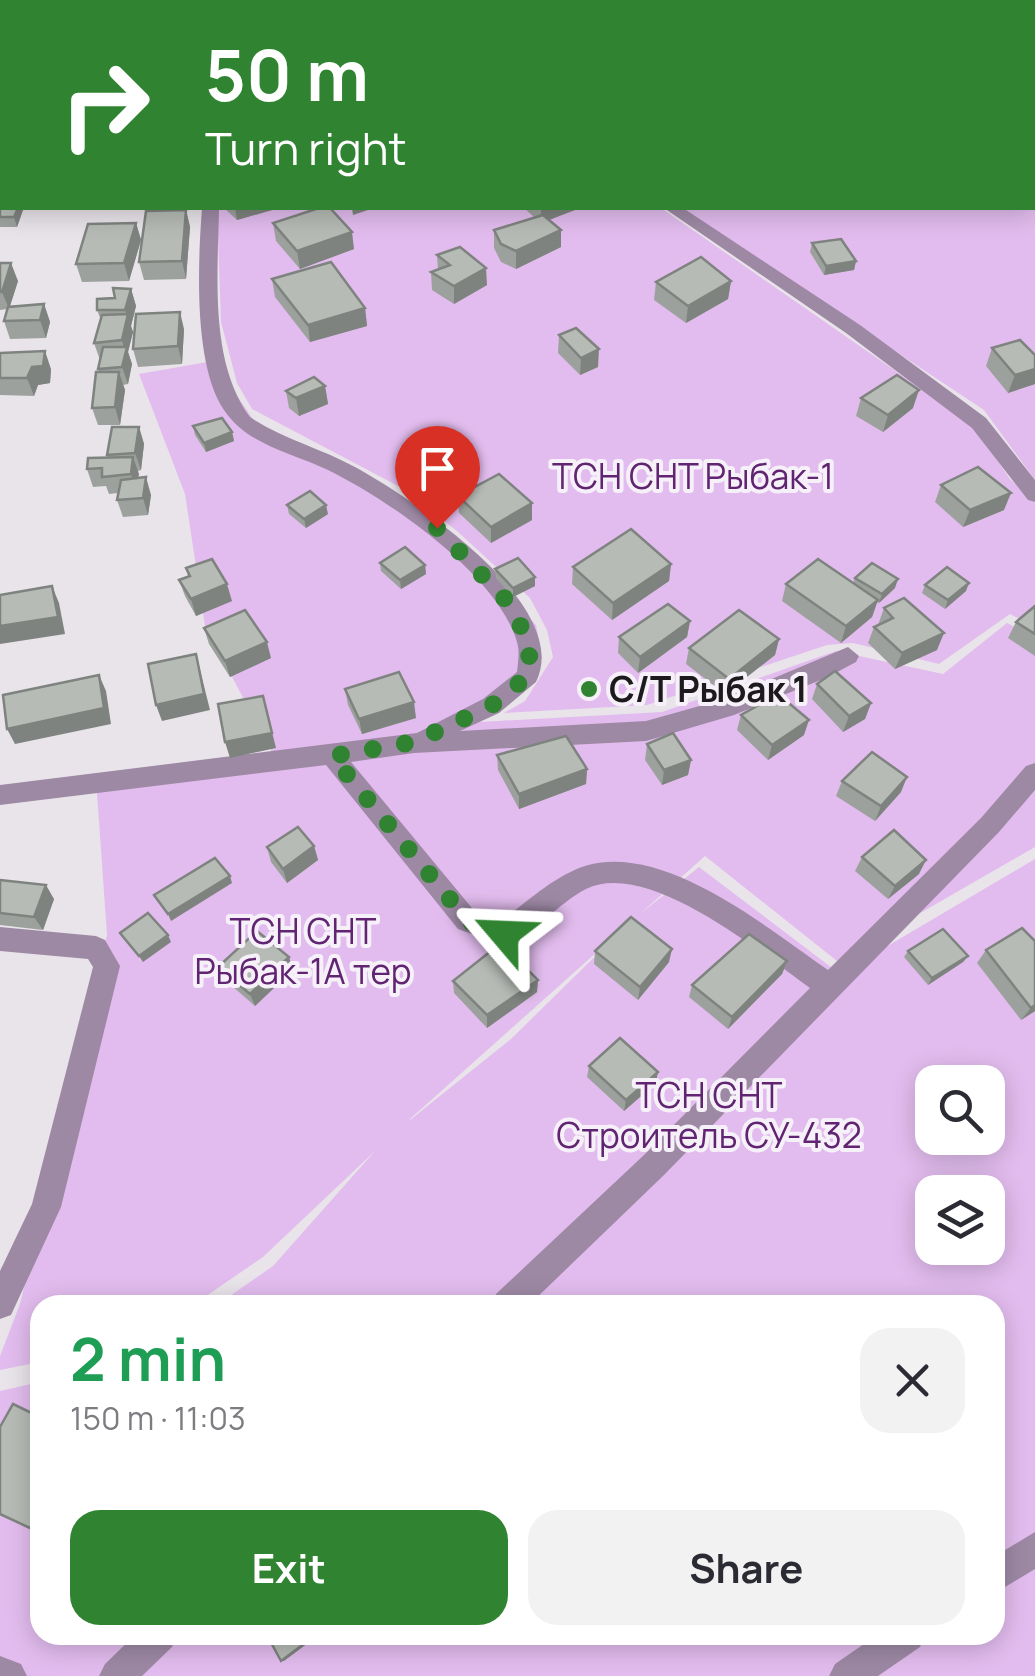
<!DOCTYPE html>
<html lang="en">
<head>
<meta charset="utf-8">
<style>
  :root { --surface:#fff; --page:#f2f2f3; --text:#2b2b33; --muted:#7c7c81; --accent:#308431 }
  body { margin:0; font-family:Manrope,sans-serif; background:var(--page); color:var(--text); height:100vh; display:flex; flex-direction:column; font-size:38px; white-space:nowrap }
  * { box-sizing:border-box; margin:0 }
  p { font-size:32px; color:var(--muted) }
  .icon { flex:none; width:55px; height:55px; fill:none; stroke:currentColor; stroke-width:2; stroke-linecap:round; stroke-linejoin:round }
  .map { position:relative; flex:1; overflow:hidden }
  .side { position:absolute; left:30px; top:1295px; width:975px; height:350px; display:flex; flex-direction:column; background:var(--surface); border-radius:30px; box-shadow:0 5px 25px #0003 }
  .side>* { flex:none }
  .hud { position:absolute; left:0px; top:0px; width:1035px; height:210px; box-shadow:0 5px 25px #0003; background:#308431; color:#fff; overflow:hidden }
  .tools { position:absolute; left:915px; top:1065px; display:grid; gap:20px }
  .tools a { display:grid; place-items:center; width:90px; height:90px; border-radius:20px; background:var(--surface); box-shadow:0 5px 25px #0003; font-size:50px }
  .pin { position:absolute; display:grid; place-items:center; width:85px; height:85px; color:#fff; margin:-102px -42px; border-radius:50% 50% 50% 0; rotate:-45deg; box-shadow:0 0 10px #0007 }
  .pin .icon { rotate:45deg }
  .me { position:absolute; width:110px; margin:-55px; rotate:296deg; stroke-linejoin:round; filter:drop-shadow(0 0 8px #0008) }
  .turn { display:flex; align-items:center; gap:35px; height:210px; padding:0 40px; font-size:45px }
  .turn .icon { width:130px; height:130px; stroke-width:2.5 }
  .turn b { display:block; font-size:70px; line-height:85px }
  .round { display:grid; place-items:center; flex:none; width:105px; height:105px; border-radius:30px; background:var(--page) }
  .head { display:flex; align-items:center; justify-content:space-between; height:170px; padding:0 40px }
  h1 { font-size:60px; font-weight:700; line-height:75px; color:#1e9e55 }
  .primary-button { display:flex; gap:20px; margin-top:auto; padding:20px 40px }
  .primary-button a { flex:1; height:115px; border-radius:30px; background:var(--accent); color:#fff; font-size:40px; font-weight:700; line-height:115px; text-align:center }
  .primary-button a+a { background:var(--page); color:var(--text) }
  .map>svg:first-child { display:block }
  .green { fill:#e2bcee; fill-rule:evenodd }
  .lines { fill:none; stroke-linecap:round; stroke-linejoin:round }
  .minor { fill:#9e89a5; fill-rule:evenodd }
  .wall { fill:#9da19d }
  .shaded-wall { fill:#7f837f }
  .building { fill:#b6bbb6; stroke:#7f837f; stroke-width:2.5 }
  .route { stroke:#308431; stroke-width:18; stroke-dasharray:0 32.4 }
  .poi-dot { fill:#308431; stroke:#f6f1f8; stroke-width:4 }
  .labels { text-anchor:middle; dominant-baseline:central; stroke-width:8; stroke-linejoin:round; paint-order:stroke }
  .park-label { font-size:35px; fill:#612472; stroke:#f6f1f8 }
  .poi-label { font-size:35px; font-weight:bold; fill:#1c1a1c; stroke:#f6f1f8; text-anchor:start }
</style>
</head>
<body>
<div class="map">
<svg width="1035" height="1676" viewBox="0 0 1035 1676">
  <rect width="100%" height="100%" fill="#e9e4ea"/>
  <g class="green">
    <polygon points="366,0 1035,0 1035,480 984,410 679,208 1032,208 1032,2"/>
    <polygon points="217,208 661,208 972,424 1010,479 1035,503 1035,627 1010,614 939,664 853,643 827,645 647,705 504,713 525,701 553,657 547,630 530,598 457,531 400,487 252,409 237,383 221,322"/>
    <path d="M213,361L255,422L351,467L475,559L536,625L542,658L530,684L480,722L662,712L836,651L943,674L1007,623L1035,637V847L837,961L705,856L640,914L699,867L840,974L1035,859V1676H0V1391L40,1382V1635H995V1305H217L273,1266L375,1151L263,1257L193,1305H40V1362L0,1370V1356L20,1304L107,935L96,779L274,756L205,626L185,494L139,374ZM625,927L511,1039L410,1120V1119ZM932,1082H988V1138H932ZM932,1192H988V1248H932Z"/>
  </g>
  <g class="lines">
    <g class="minor">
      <rect x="224" y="0" width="14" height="2"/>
      <polygon points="347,0 364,0 365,2 348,2"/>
      <polygon points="591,0 606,0 607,2 592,2"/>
      <polygon points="2,130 2,144 0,145 0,131"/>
      <rect x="1032" y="195" width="3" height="10"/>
      <path d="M202,208H219C218,274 209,362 250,417C282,439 321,448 355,467C410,497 574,605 536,682L499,713L460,731L646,721L721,700L848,647L859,656L856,662L828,677L734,715L646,741L414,753L351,762L476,913L501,921C527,902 554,876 585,866C664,842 767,928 828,970L981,818L1026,766L1035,763V790L999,832L664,1175L529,1305H492L496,1294L644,1155L810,988C762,954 648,858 586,889C557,904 535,934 504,946L458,929L326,765L0,805V785L417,733L483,699L517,672C518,662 520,652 517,642C497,574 389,500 328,470C292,453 247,445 224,410C193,364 198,262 202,208Z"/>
      <polygon points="664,208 683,208 860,325 986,418 1035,480 1035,502 1028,500 972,428 846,333"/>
      <polygon points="0,927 96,936 105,940 120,966 61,1207 11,1315 0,1319 0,1271 32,1204 93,967 88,959 0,951"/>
      <polygon points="1035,1532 1035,1569 995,1593 995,1556"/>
      <polygon points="135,1635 177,1635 172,1647 142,1676 99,1676 105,1664"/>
      <polygon points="877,1635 925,1635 920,1647 878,1676 829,1676 835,1664"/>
      <polygon points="0,1656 21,1664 27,1676 0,1676"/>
    </g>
  </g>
  <g class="wall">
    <polygon points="0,0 23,0 24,2 2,2 2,39 0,39"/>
    <polygon points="91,0 145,0 145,2 92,2"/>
    <polygon points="636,0 690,0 689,2 636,2"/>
    <polygon points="1035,115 1035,179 1032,175 1032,116"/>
    <polygon points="0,201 23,210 17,227 0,227"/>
    <polygon points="224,208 279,208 237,220"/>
    <polygon points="524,208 580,208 549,220 561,247 516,269 501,262 494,248 494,230 535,218"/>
    <polygon points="186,210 190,227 186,279 144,280 139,262"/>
    <polygon points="136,223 141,240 129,281 82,282 76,264"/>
    <polygon points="273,223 354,249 300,269 276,241"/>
    <polygon points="812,243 856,261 854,270 824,275 810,252"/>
    <polygon points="437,255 487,285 454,304 432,290 431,272 438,270"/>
    <polygon points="0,263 18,281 10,306 44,304 50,322 46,338 10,339 4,321 7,309 0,310"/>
    <polygon points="272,279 365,308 367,326 310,342 275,297"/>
    <polygon points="731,281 728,299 686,323 654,300 656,282"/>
    <polygon points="131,289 136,306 131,326 133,332 128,352 132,364 128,384 123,385 125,390 120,425 98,425 92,408 99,372 98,369 100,360 94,343 101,320 97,310"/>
    <polygon points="184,329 182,364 138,367 133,349"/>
    <polygon points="559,335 598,367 580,375 558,353"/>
    <polygon points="992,348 1035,355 1035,384 1008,393 986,366"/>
    <polygon points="0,353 51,369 50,383 38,385 34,396 0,395"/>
    <polygon points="325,386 328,404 299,416 289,408 286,391"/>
    <polygon points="861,398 913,408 883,432 856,416"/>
    <polygon points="193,426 232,432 234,441 206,452 195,435"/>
    <polygon points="139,427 144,444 141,470 138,471 138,478 151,495 148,515 123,517 117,500 118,493 109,494 106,486 93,487 87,469 107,457 107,455"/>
    <polygon points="941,485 1004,510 963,527 935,502"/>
    <polygon points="458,496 532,503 532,520 491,543 459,513"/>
    <polygon points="287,505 328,514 306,528 289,514"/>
    <polygon points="380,563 425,565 426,574 401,589 381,571"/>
    <polygon points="671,564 669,581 612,620 572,584 573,567"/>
    <polygon points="186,568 232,601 196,616 185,596 179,580 188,576"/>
    <polygon points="495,569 535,586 513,597 496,578"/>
    <polygon points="855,578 895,588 879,603 877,602 872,617 841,643 782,601 786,584 853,583"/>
    <polygon points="925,585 966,591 945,609 922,593"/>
    <polygon points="1035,606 1035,656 1008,638 1016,622"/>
    <polygon points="884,608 937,650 895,669 868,643 874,627 878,625"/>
    <polygon points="690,621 687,637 638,673 618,653 619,637"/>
    <polygon points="204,628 271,658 230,677 209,644"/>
    <polygon points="779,639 775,655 725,694 686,664 689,648"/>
    <polygon points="817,684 871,703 865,719 843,732 812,699"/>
    <polygon points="345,689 416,718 362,734 348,705"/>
    <polygon points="741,715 804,735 768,760 737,730"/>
    <polygon points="647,744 691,760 688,775 662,785 645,760"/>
    <polygon points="497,755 587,769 586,784 519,809 498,770"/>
    <polygon points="842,781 901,792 875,821 836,796"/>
    <polygon points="314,846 318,860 287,883 271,862 267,847"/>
    <polygon points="862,857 919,874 888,899 855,871"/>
    <polygon points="0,880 54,899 43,930 0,925"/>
    <polygon points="986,950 1035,1011 1021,1020 977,963"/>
    <polygon points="595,951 669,962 638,1000 594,964"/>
    <polygon points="908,951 968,956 963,962 928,985 904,957"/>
    <polygon points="787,961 782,974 728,1029 689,997 692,985"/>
    <polygon points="218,967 293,970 255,1006 224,979"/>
    <polygon points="538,980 537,992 487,1028 454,993 453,981"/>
    <polygon points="589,1066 656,1083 624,1111 587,1077"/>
  </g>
  <g class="shaded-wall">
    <polygon points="654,0 690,0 689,2 653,2"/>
    <polygon points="18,208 22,208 23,210 17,227 14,217"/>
    <polygon points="235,208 279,208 237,220"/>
    <polygon points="352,208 374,208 353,215"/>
    <polygon points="541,208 580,208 541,223"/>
    <polygon points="186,210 190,227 186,279 182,261"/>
    <polygon points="136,223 141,240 129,281 124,263"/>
    <polygon points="561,230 561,247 516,269 516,251"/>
    <polygon points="352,232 354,249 300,269 297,251"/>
    <polygon points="856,261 854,270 824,275 826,266"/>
    <polygon points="11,263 18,281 9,309 2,292"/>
    <polygon points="486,268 487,285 454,304 454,286"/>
    <polygon points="731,281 728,299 686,323 688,306"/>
    <polygon points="131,289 136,306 131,326 133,332 128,352 132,364 128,384 122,367 125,352 122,340 127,316 125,310"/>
    <polygon points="44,304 50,322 46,338 40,320"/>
    <polygon points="365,308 367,326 310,342 308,325"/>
    <polygon points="180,312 184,329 182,364 178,346"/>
    <polygon points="599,349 598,367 580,375 581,358"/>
    <polygon points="45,351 51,369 50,383 38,385 34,396 27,378 32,367"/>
    <polygon points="1035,369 1035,384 1008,393 1015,375"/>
    <polygon points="119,372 125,390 120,425 115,407"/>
    <polygon points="325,386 328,404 299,416 296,398"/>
    <polygon points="919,390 913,408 883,432 888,415"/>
    <polygon points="139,427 144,444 141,470 135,453"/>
    <polygon points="232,432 234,441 206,452 204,443"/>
    <polygon points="133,457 139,474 136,491 131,474"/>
    <polygon points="146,477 151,495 148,515 143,498"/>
    <polygon points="1011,493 1004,510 963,527 970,510"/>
    <polygon points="532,503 532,520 491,543 491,527"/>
    <polygon points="326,505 328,514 306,528 304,519"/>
    <polygon points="671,564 669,581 612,620 613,603"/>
    <polygon points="425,565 426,574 401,589 400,580"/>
    <polygon points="535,577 535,586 513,597 513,588"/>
    <polygon points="898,579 895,588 879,603 882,594"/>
    <polygon points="969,583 966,591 945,609 948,600"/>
    <polygon points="227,584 232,601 196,616 191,599"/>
    <polygon points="52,586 59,603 65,634 0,644 0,626"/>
    <polygon points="878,600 872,617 841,643 846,626"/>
    <polygon points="690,621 687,637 638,673 640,657"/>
    <polygon points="944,633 937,650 895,669 902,653"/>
    <polygon points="779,639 775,655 725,694 729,679"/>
    <polygon points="267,642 271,658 230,677 225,661"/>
    <polygon points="196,654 210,710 162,721 156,705"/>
    <polygon points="99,675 106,691 111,724 15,744 7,729"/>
    <polygon points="263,696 276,748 230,758 225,742"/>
    <polygon points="414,702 416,718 362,734 359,719"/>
    <polygon points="871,703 865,719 843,732 849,716"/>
    <polygon points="809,720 804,735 768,760 772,745"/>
    <polygon points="691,760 688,775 662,785 664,770"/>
    <polygon points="587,769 586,784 519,809 519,794"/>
    <polygon points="907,777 901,792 875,821 881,806"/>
    <polygon points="314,846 318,860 287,883 283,869"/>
    <polygon points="926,860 919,874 888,899 895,886"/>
    <polygon points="230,876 232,883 171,921 168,914"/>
    <polygon points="46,885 54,899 43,930 34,917"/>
    <polygon points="168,935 171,942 143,962 139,956"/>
    <polygon points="672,949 669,962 638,1000 640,987"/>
    <polygon points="968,956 963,962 928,985 932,978"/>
    <polygon points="289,957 293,970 255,1006 250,994"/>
    <polygon points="787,961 782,974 728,1029 732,1017"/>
    <polygon points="538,980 537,992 487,1028 487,1015"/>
    <polygon points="1035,1005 1035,1011 1021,1020 1031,1008"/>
    <polygon points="658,1072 656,1083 624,1111 626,1100"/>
    <polygon points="40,1509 40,1530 30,1528"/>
    <polygon points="307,1635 310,1635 312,1640 284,1661 281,1661"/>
  </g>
  <g class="building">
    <polygon points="0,0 21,0 20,2 2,2 2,21 0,21"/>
    <polygon points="419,0 474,0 464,2 410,2"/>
    <polygon points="972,0 996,0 998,2 974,2"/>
    <polygon points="1035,115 1035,134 1032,131 1032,123 1035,123 1032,116"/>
    <polygon points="0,201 2,201 2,208 18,208 14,217 0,217"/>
    <polygon points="319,208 330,208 352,232 297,251 273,223"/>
    <polygon points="186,210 182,261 139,262 146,211"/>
    <polygon points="543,215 561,230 516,251 501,244 494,230"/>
    <polygon points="136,223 124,263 76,264 88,224"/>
    <polygon points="841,239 856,261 826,266 812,243"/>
    <polygon points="460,247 486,268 454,286 431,272 450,265 437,255"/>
    <polygon points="701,257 731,281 688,306 656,282"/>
    <polygon points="331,262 365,308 308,325 272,279"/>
    <polygon points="0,263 11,263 2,292 0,292"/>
    <polygon points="113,288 131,289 125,310 97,310 97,299 115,298"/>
    <polygon points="44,304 40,320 4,321 8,307"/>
    <polygon points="180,312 178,346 133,349 136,314"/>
    <polygon points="128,314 122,340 94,343 102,315"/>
    <polygon points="576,328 599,349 581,358 559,335"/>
    <polygon points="1020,340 1035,355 1035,369 1015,375 992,348"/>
    <polygon points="103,347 127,347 122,367 98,369"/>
    <polygon points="45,351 43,366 32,367 27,378 0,378 0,353"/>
    <polygon points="96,372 119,372 115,407 92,408"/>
    <polygon points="897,375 919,390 888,415 861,398"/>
    <polygon points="314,377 325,386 296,398 286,391"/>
    <polygon points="222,418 232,432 204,443 193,426"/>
    <polygon points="112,427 139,427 135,453 107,455"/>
    <polygon points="133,457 131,474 102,477 102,468 87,469 88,458"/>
    <polygon points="978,467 1011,493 970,510 941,485"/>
    <polygon points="499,474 532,503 491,527 458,496"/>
    <polygon points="146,477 143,498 117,500 121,480"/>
    <polygon points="310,491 326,505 304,519 287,505"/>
    <polygon points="631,529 671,564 613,603 573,567"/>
    <polygon points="405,547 425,565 400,580 380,563"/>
    <polygon points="518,558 535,577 513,588 495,569"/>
    <polygon points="212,559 227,584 191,599 179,580 190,576 186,568"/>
    <polygon points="818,559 878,600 846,626 786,584"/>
    <polygon points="872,563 898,579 882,594 855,578"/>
    <polygon points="947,567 969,583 948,600 925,585"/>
    <polygon points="52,586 58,617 0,626 0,595"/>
    <polygon points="904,598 944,633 902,653 874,627 893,618 884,608"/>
    <polygon points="668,604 690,621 640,657 619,637"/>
    <polygon points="1035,606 1035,634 1016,622"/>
    <polygon points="245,610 267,642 225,661 204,628"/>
    <polygon points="739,610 779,639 729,679 689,648"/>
    <polygon points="196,654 204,694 156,705 148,664"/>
    <polygon points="835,671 871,703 849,716 817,684"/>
    <polygon points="399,672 414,702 359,719 345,689"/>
    <polygon points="99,675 104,708 7,729 3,695"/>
    <polygon points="778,694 809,720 772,745 741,715"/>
    <polygon points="263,696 272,733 225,742 218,704"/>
    <polygon points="673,733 691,760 664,770 647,744"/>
    <polygon points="566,736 587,769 519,794 497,755"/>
    <polygon points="872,752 907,777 881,806 842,781"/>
    <polygon points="298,827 314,846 283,869 267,847"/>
    <polygon points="894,830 926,860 895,886 862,857"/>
    <polygon points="215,858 230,876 168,914 154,895"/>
    <polygon points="0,880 46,885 34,917 0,913"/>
    <polygon points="148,913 168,935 139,956 120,933"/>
    <polygon points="631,917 672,949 640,987 595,951"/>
    <polygon points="1022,928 1035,941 1035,1005 1031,1008 986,950"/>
    <polygon points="943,929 968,956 932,978 908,951"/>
    <polygon points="257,931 289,957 250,994 218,967"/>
    <polygon points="749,934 787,961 732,1017 692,985"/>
    <polygon points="501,943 538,980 487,1015 453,981"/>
    <polygon points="620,1038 658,1072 626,1100 589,1066"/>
    <polygon points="13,1404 40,1417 40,1509 30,1528 0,1514 0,1427"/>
    <polygon points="267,1635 307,1635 309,1640 281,1661"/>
  </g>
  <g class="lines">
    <polyline class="route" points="437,528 508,602 530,644 528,676 491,706 414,742 332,756 468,921 504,934"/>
  </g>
  <circle class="poi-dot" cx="589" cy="689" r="10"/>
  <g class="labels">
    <g class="park-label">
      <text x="693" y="476">ТСН СНТ Рыбак-1</text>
      <text x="303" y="931">ТСН СНТ<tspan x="303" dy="40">Рыбак-1А тер</tspan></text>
      <text x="709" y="1095">ТСН СНТ<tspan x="709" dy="40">Строитель СУ-432</tspan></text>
    </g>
    <g class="poi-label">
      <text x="609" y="689">С/Т Рыбак 1</text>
    </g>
  </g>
</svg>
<div class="tools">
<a><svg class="icon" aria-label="search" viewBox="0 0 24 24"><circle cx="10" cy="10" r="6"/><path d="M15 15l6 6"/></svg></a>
<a><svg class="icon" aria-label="layers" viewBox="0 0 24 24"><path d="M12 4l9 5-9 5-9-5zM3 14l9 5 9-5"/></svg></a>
</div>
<div class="pin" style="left:437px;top:528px;background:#d93025"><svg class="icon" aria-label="arrive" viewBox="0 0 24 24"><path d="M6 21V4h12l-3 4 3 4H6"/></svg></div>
<svg class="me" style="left:504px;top:934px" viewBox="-20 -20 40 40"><path d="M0-17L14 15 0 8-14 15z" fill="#308431" stroke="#fff" stroke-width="4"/></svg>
<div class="hud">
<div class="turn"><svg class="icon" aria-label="right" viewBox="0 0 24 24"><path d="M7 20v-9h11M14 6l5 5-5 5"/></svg><div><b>50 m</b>Turn right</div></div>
</div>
<section class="side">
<div class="head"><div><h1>2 min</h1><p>150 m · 11:03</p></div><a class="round"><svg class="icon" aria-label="close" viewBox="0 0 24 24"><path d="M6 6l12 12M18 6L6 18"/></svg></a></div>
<div class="primary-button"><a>Exit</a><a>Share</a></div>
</section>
</div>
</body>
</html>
